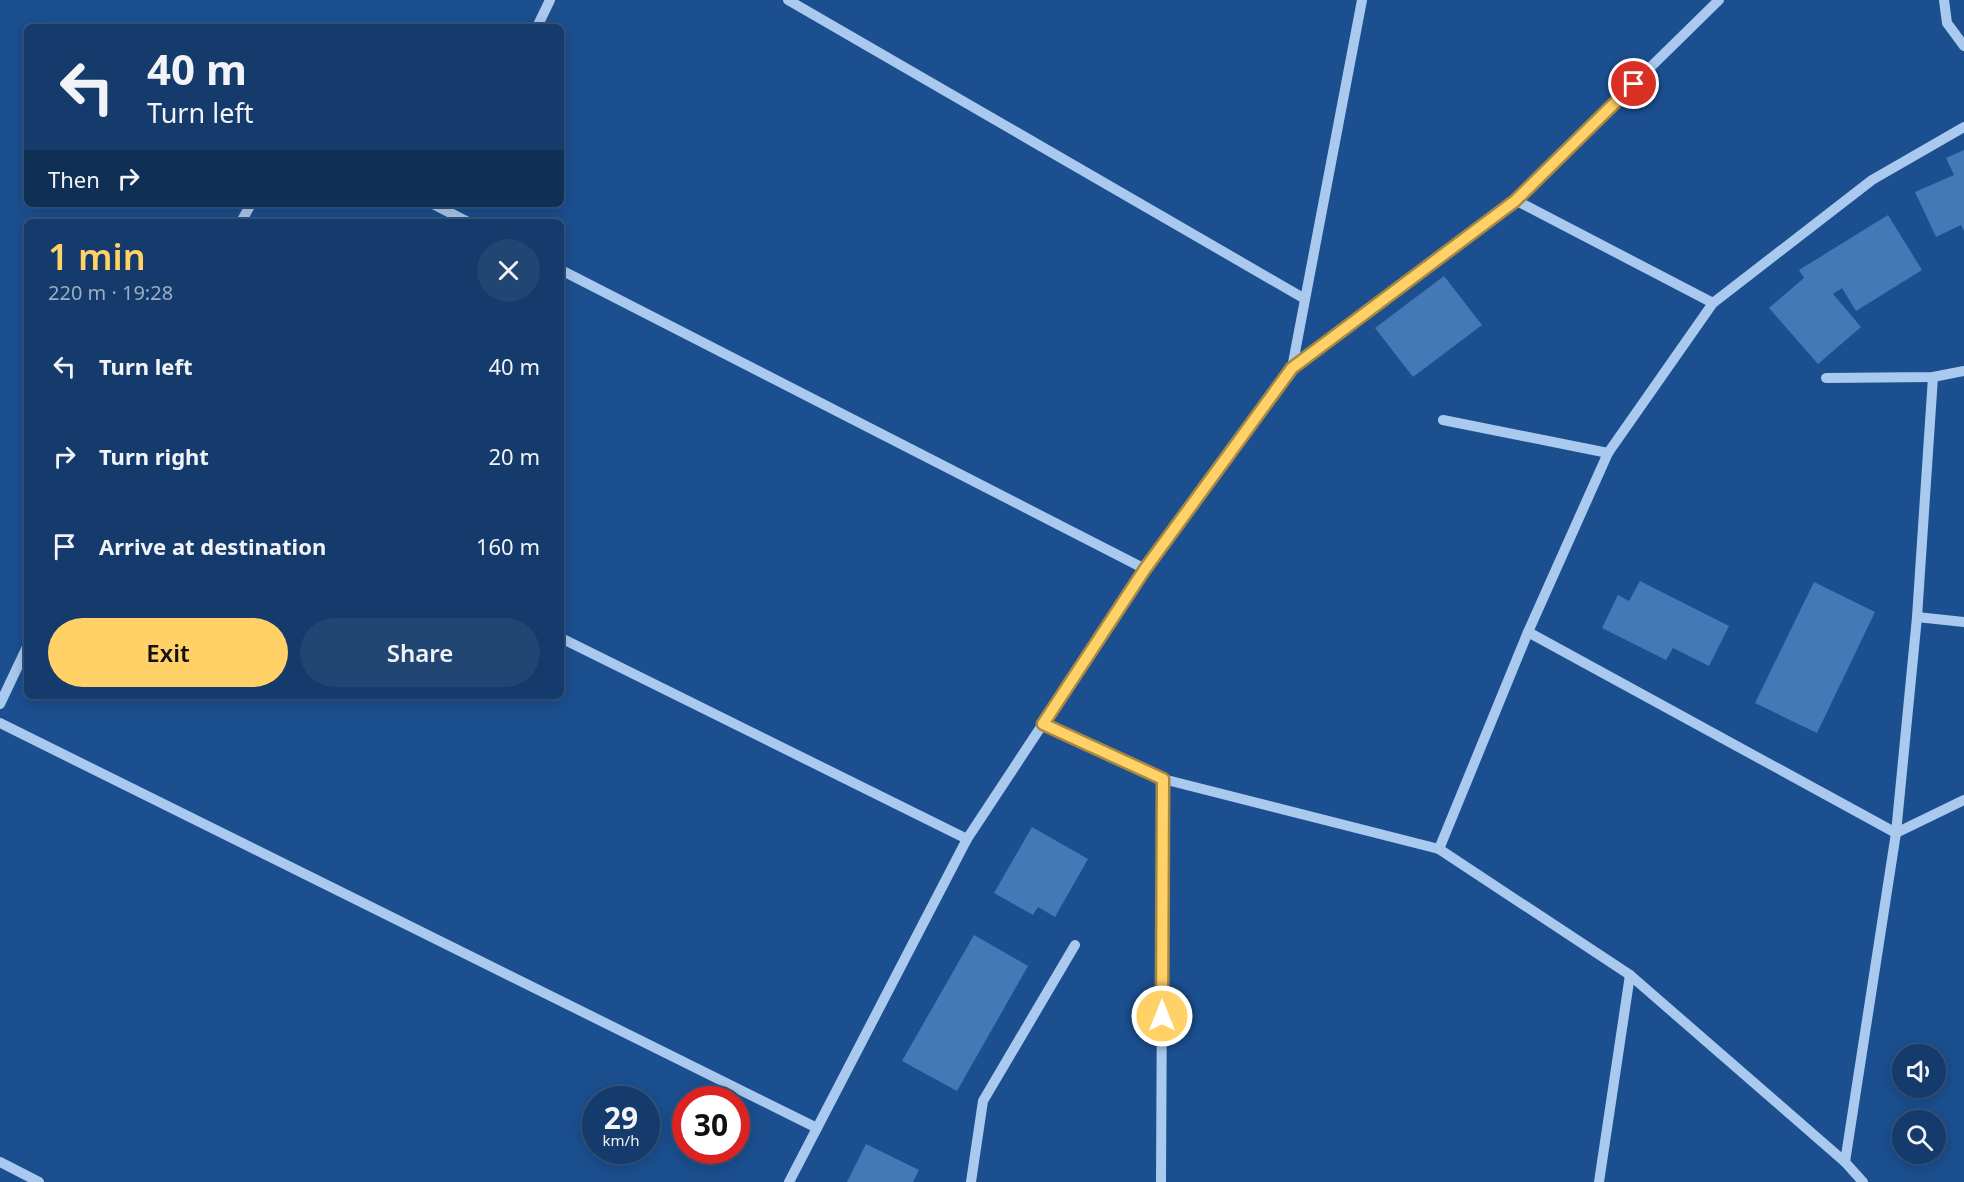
<!DOCTYPE html>
<html lang="en">
<head>
<meta charset="utf-8">
<style>
  :root { --surface:#143b6b; --page:#214673; --text:#f1f3f6; --muted:#9dadc1; --line:#33557e; --accent:#ffd166 }
  body { margin:0; font-family:"Noto Sans",sans-serif; background:var(--page); color:var(--text); height:100vh; display:flex; flex-direction:column; font-size:22px; white-space:nowrap }
  * { box-sizing:border-box; margin:0 }
  p { font-size:20px; color:var(--muted) }
  .icon { flex:none; width:33px; height:33px; fill:none; stroke:currentColor; stroke-width:2; stroke-linecap:round; stroke-linejoin:round }
  .map { position:relative; flex:1; overflow:hidden }
  .sheet { position:absolute; left:24px; top:219px; width:540px; height:480px; display:flex; flex-direction:column; background:var(--surface); border-radius:9px; box-shadow:0 3px 15px #0003,0 0 0 2px var(--line) }
  .sheet>* { flex:none }
  .hud { position:absolute; left:24px; top:24px; width:540px; height:183px; border-radius:9px; box-shadow:0 3px 15px #0003,0 0 0 2px var(--line); background:#143b6b; color:var(--text); overflow:hidden }
  .buttons { position:absolute; left:1892px; top:1044px; display:grid; gap:12px }
  .buttons a { display:grid; place-items:center; width:54px; height:54px; border-radius:50%; background:var(--surface); box-shadow:0 3px 15px #0003,0 0 0 2px var(--line); font-size:30px }
  .speed { position:absolute; left:582px; top:1086px; display:flex; gap:12px; font-size:30px; font-weight:700; text-align:center }
  .speed>* { display:grid; place-content:center; width:78px; height:78px; border-radius:50%; background:var(--surface); box-shadow:0 3px 15px #0003,0 0 0 2px var(--line); line-height:1 }
  .speed small { font-size:15px; font-weight:400 }
  .speed .limit { border:9px solid #d22; background:#fff; color:#111 }
  .pin { position:absolute; display:grid; place-items:center; width:51px; height:51px; color:#fff; margin:-26px; border:3px solid #fff; border-radius:50%; box-shadow:0 2px 6px #0007 }
  .me { position:absolute; width:66px; margin:-33px; rotate:0deg; stroke-linejoin:round; filter:drop-shadow(0 0 4px #0008) }
  .turn { display:flex; align-items:center; gap:21px; height:126px; padding:0 24px; font-size:27px }
  .turn .icon { width:78px; height:78px; stroke-width:2.5 }
  .turn b { display:block; font-size:42px; line-height:51px }
  .then { display:flex; align-items:center; height:57px; padding:0 24px; background:#0003; gap:12px; font-size:22px }
  .round { display:grid; place-items:center; flex:none; width:63px; height:63px; border-radius:32px; background:var(--page) }
  .overview { display:flex; align-items:center; justify-content:space-between; height:102px; padding:0 24px }
  h1 { font-size:36px; font-weight:600; line-height:45px; color:var(--accent) }
  .button { display:flex; gap:12px; margin-top:auto; padding:12px 24px }
  .button a { flex:1; height:69px; border-radius:36px; background:var(--accent); color:#111; font-size:24px; font-weight:600; line-height:69px; text-align:center }
  .button a+a { background:var(--page); color:var(--text) }
  ul { padding:0; list-style:none }
  li { display:flex; align-items:center; gap:18px; height:90px; padding:0 24px }
  li div { flex:1 }
  li b { display:block; font-size:22px }
  li em { font-style:normal }
  .map>svg:first-child { display:block }
  .building { fill:#4478b7 }
  .lines { fill:none; stroke-linecap:round; stroke-linejoin:round }
  .minor { stroke:#a9c9ee; stroke-width:10 }
  .route-casing { stroke:#a68842; stroke-width:15 }
  .route { stroke:#ffd166; stroke-width:10 }
</style>
</head>
<body>
<div class="map">
<svg width="1964" height="1182" viewBox="0 0 1964 1182">
  <rect width="100%" height="100%" fill="#1b4f8f"/>
  <g class="building">
    <polygon points="1964,150 1964,231 1961,225 1936,237 1915,192 1954,175 1946,158"/>
    <polygon points="1888,215 1922,270 1856,311 1842,288 1833,294 1861,327 1818,364 1769,308 1804,278 1799,270"/>
    <polygon points="1444,276 1482,325 1413,377 1375,328"/>
    <polygon points="1640,581 1729,626 1709,666 1673,648 1666,660 1602,628 1618,595 1629,601"/>
    <polygon points="1814,582 1875,612 1817,733 1755,703"/>
    <polygon points="1032,827 1088,859 1055,917 1038,907 1033,915 994,893"/>
    <polygon points="974,935 1028,966 957,1091 902,1061"/>
    <polygon points="866,1144 919,1170 913,1182 847,1182"/>
  </g>
  <g class="lines">
    <g class="minor">
      <polyline points="788,0 1305,299"/>
      <polyline points="1944,0 1947,23 1964,46"/>
      <polyline points="537,27 550,0"/>
      <polyline points="1515,200 1713,303"/>
      <polyline points="433,204 468,222"/>
      <polyline points="241,222 251,204"/>
      <polyline points="561,270 1145,569"/>
      <polyline points="1292,368 1362,0"/>
      <polyline points="1826,378 1933,377 1964,371"/>
      <polyline points="1443,420 1608,453"/>
      <polyline points="1917,617 1964,622"/>
      <polyline points="1528,632 1896,833 1964,800"/>
      <polyline points="561,638 967,839"/>
      <polyline points="0,704 27,647"/>
      <polyline points="0,723 817,1128"/>
      <polyline points="1043,724 1163,779 1439,849 1630,975 1845,1162 1863,1182"/>
      <polyline points="1439,849 1528,632 1608,453 1713,303 1872,180 1964,127"/>
      <polyline points="0,1162 39,1182"/>
      <polyline points="1845,1162 1896,833 1917,617 1933,377"/>
      <polyline points="789,1182 967,839 1145,569 1292,368 1515,200 1719,0"/>
      <polyline points="971,1182 983,1101 1075,945"/>
      <polyline points="1161,1182 1163,779"/>
      <polyline points="1599,1182 1630,975"/>
    </g>
  </g>
  <g class="lines">
    <defs>
      <polyline id="route" points="1162,1016 1163,779 1043,724 1145,569 1292,368 1515,201 1634,84"/>
    </defs>
    <use href="#route" class="route-casing"/>
    <use href="#route" class="route"/>
  </g>
</svg>
<div class="buttons">
<a><svg class="icon" aria-label="sound" viewBox="0 0 24 24"><path d="M4 9h4l5-4v14l-5-4H4zM17 9q2 3 0 6"/></svg></a>
<a><svg class="icon" aria-label="search" viewBox="0 0 24 24"><circle cx="10" cy="10" r="6"/><path d="M15 15l6 6"/></svg></a>
</div>
<div class="speed"><div>29<small>km/h</small></div><div class="limit">30</div></div>
<div class="pin" style="left:1634px;top:84px;background:#d93025"><svg class="icon" aria-label="arrive" viewBox="0 0 24 24"><path d="M6 21V4h12l-3 4 3 4H6"/></svg></div>
<svg class="me" style="left:1162px;top:1016px" viewBox="-20 -20 40 40"><circle r="17" fill="#ffd166" stroke="#fff" stroke-width="3"/><path d="M0-11L8 9 0 5-8 9z" fill="#fff"/></svg>
<div class="hud">
<div class="turn"><svg class="icon" aria-label="left" viewBox="0 0 24 24"><path d="M17 20v-9H6M10 6l-5 5 5 5"/></svg><div><b>40 m</b>Turn left</div></div>
<div class="then">Then<svg class="icon" aria-label="right" viewBox="0 0 24 24"><path d="M7 20v-9h11M14 6l5 5-5 5"/></svg></div>
</div>
<section class="sheet">
<div class="overview"><div><h1>1 min</h1><p>220 m · 19:28</p></div><a class="round"><svg class="icon" aria-label="close" viewBox="0 0 24 24"><path d="M6 6l12 12M18 6L6 18"/></svg></a></div>
<ul>
<li><svg class="icon" aria-label="left" viewBox="0 0 24 24"><path d="M17 20v-9H6M10 6l-5 5 5 5"/></svg><div><b>Turn left</b></div><em>40 m</em></li>
<li><svg class="icon" aria-label="right" viewBox="0 0 24 24"><path d="M7 20v-9h11M14 6l5 5-5 5"/></svg><div><b>Turn right</b></div><em>20 m</em></li>
<li><svg class="icon" aria-label="arrive" viewBox="0 0 24 24"><path d="M6 21V4h12l-3 4 3 4H6"/></svg><div><b>Arrive at destination</b></div><em>160 m</em></li>
</ul>
<div class="button"><a>Exit</a><a>Share</a></div>
</section>
</div>
</body>
</html>
